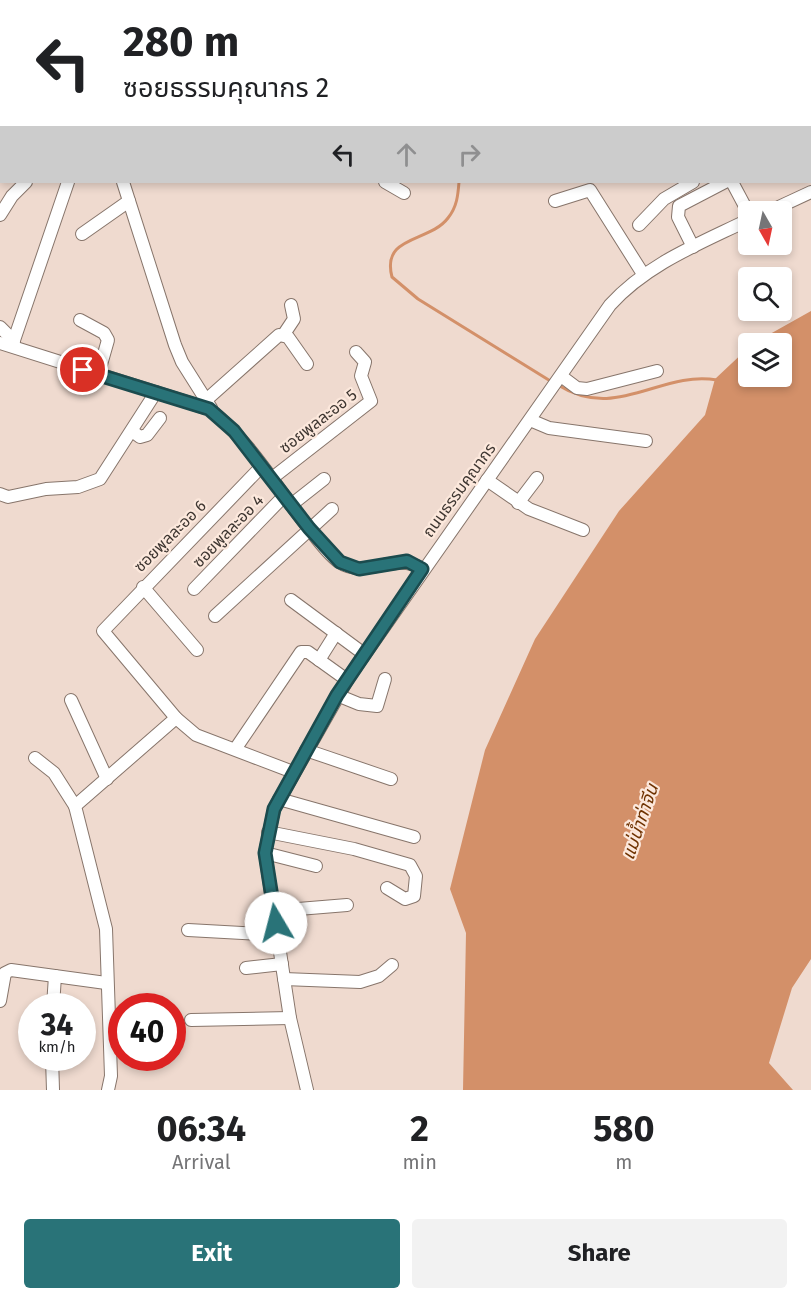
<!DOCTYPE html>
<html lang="en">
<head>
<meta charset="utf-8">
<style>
  :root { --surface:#fff; --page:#f2f2f2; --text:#202124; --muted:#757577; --accent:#297378 }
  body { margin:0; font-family:"Fira Sans","Noto Sans Thai",sans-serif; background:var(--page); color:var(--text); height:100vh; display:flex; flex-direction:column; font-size:22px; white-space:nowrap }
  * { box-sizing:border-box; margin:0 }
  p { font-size:20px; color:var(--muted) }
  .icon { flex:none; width:33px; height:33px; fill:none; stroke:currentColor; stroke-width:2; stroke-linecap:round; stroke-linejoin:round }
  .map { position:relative; height:1090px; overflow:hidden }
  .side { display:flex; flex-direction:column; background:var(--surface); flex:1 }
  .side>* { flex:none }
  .top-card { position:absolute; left:0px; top:0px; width:812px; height:183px; box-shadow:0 3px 9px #0003; background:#fff; color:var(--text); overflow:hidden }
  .needle { width:39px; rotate:171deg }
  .fabs { position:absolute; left:738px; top:201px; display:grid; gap:12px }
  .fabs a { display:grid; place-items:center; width:54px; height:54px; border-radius:6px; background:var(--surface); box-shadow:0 3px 9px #0003; font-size:30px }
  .speed { position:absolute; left:18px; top:993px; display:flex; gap:12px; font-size:30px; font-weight:700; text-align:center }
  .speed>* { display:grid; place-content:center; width:78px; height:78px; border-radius:50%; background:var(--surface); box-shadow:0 3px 9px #0003; line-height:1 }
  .speed small { font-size:15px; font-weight:400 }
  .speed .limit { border:9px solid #d22; background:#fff; color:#111 }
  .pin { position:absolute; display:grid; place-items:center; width:51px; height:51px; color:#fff; margin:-26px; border:3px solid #fff; border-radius:50%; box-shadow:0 2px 6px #0007 }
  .me { position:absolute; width:66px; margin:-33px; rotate:352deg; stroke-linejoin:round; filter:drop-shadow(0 0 4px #0008) }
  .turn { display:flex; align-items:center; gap:21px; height:126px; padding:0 24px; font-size:27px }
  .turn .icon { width:78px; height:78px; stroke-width:2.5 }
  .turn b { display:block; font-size:42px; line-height:51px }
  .lanes { display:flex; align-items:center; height:57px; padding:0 24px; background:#0003; justify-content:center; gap:30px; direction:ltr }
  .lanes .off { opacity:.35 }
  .eta { display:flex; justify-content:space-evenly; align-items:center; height:102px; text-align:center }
  .eta b { font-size:36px; font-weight:700; line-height:42px }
  .action { display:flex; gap:12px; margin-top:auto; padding:12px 24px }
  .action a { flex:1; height:69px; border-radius:6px; background:var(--accent); color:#fff; font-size:24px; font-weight:700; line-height:69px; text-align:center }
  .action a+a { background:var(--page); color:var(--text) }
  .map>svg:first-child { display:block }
  .water { fill:#d39069 }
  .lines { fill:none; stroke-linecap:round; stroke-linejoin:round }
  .stream { stroke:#d39069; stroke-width:3 }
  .minor-casing { stroke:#87756b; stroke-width:14 }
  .minor { stroke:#fff; stroke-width:12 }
  .route-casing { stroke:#1b4b4e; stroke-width:15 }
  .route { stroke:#297378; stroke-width:10 }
  .labels { text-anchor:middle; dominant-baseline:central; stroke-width:4.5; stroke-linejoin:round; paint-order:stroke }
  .street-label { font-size:16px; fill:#3e3631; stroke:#fce8dc }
  .water-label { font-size:18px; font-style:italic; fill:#6f3201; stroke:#fce8dc }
</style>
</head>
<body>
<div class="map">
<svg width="811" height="1090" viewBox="0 0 811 1090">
  <rect width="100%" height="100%" fill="#efdacf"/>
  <polygon class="water" points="811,311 811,959 792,988 769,1063 793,1090 463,1090 466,933 450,889 485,750 535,639 619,511 705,415 715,379 748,348 748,376 782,376 782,344 754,343"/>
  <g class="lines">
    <g class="stream">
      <polyline points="512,0 513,2"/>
      <path d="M459,182C458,195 457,207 448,218C429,243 381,235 392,277L418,299L552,382"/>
      <path d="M558,385C617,422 660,370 717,380"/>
    </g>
    <defs>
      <g id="minor">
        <polyline points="189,0 189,2"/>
        <polyline points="228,0 229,2"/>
        <polyline points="317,0 328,2"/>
        <polyline points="659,0 660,2"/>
        <polyline points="750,0 751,2"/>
        <polyline points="267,2 267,0"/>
        <polyline points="441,2 442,0"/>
        <polyline points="0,16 2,23"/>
        <polyline points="810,35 811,34"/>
        <polyline points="0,59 2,58"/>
        <polyline points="810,96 811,98"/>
        <polyline points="0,149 2,150"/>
        <polyline points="123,182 175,345 182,362 211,408"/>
        <polyline points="385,182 404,193"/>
        <polyline points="732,182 748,212"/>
        <polyline points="555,201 590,190 643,274"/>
        <polyline points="768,212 811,192"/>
        <polyline points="0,215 12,196 26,182"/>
        <polyline points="639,225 664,199 693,182"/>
        <polyline points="82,234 129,201"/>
        <polyline points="693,247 678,217 679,206 725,182"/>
        <polyline points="80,320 104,333 108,340 98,375"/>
        <polyline points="0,327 14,341"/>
        <polyline points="284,334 294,319 291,305"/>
        <path d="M0,343L209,409C247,438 274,483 303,521C314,534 325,552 339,562C366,580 395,551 422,569"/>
        <polyline points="12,346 68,182"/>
        <polyline points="561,376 577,388 587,389 657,371"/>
        <polyline points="205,401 279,335 288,337 307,364"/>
        <polyline points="530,420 549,428 646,441"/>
        <polyline points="132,431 140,437 147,435 160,418"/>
        <polyline points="261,467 103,631 176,718 196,735 293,772"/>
        <polyline points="271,479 371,401 361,376 365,362 356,352"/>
        <polyline points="487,480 529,509 583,530"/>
        <polyline points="0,494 8,497 46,489 78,487 100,479 156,392"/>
        <polyline points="518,503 537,478"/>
        <polyline points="291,505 324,479"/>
        <polyline points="143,587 197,650"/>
        <polyline points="194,589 284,496"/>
        <polyline points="291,600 364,654"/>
        <polyline points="215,616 332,509"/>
        <polyline points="319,660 336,633"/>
        <polyline points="337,695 359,704 377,706 385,679"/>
        <polyline points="71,700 107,779"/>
        <polyline points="236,748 301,652 308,652 347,680"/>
        <polyline points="306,750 391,779"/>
        <polyline points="35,758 54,773 75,806"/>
        <polyline points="279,799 414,837"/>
        <polyline points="268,832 354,849 410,865 416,876 414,896 405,899 387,888"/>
        <polyline points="265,853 316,866"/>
        <polyline points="274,911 347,905"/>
        <polyline points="188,930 278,935"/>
        <polyline points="246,968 282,964"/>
        <polyline points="284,979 360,982 379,976 392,965"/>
        <polyline points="0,1001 5,973 11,970 106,983"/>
        <polyline points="53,1006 55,976"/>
        <polyline points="191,1020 290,1018"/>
        <polyline points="52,1058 53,1090"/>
        <polyline points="108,1090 111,1076 106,929 75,806 176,718"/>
        <path d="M307,1090L290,1018L265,853L274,809L349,677L610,305C647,264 699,244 748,220"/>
      </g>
    </defs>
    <use href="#minor" class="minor-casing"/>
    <use href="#minor" class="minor"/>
  </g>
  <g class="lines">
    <defs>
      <polyline id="route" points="83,370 209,409 234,431 309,528 340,562 359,569 407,561 422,569 337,695 274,809 265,853 276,923"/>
    </defs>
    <use href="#route" class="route-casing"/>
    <use href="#route" class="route"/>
  </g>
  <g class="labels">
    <g class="street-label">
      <text transform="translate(318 421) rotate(-38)">ซอยพูลละออ 5</text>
      <text transform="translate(459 490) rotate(-54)">ถนนธรรมคุณากร</text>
      <text transform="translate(228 531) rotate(-46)">ซอยพูลละออ 4</text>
      <text transform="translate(170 536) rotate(-45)">ซอยพูลละออ 6</text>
    </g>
    <g class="water-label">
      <text transform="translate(640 822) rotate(-71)">แม่น้ำท่าจีน</text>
    </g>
  </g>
</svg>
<div class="fabs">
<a><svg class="needle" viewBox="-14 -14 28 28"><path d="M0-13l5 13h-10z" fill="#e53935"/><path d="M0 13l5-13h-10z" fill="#757577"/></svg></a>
<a><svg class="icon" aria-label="search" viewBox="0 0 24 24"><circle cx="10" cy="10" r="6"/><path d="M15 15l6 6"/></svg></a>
<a><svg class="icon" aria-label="layers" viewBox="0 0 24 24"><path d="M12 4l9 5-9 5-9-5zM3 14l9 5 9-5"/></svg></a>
</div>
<div class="speed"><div>34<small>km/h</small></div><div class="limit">40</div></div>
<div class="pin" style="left:83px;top:370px;background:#d93025"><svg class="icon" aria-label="arrive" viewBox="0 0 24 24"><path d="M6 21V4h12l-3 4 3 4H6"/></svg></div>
<svg class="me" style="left:276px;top:923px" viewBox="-20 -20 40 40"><circle r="19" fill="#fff"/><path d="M0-13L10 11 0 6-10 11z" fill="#297378"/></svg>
<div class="top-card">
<div class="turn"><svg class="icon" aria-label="left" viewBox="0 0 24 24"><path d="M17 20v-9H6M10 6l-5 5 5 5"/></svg><div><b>280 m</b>ซอยธรรมคุณากร 2</div></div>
<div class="lanes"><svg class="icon" aria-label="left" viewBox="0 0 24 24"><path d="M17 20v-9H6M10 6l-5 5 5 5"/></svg><svg class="icon off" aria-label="ahead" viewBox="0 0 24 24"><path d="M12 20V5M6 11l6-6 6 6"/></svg><svg class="icon off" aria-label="right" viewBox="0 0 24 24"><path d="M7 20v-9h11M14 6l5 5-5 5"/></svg></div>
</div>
</div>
<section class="side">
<div class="eta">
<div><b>06:34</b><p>Arrival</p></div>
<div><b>2</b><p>min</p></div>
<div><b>580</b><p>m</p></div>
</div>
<div class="action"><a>Exit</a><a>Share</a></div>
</section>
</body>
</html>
